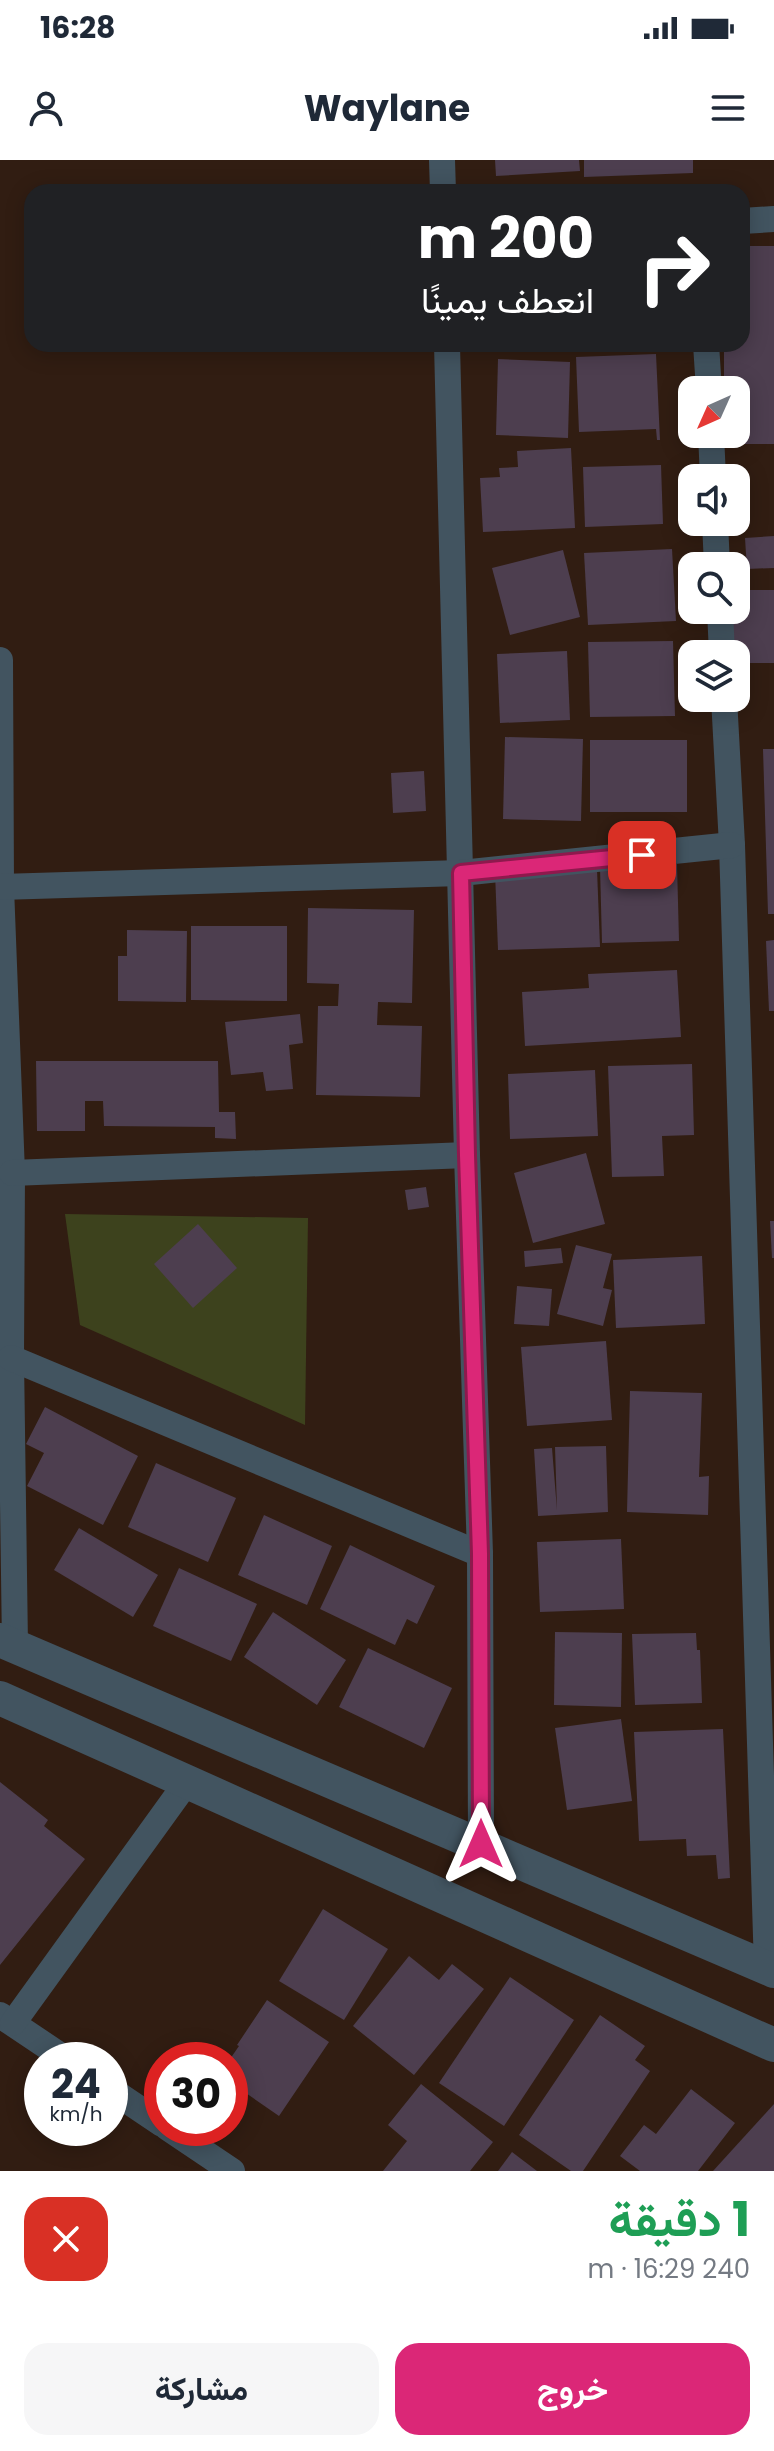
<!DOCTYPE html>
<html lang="ar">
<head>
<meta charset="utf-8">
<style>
  :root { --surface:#fff; --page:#f6f6f7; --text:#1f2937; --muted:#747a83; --accent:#db2777 }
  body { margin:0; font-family:Poppins,Vazirmatn,sans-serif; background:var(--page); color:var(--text); direction:rtl; height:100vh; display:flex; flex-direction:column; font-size:30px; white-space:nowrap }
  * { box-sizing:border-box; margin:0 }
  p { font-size:26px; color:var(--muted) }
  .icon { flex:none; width:44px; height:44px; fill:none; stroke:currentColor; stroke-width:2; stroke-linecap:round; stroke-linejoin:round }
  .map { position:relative; height:2011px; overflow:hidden; direction:ltr }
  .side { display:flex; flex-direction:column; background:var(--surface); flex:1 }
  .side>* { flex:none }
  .banner { position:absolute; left:24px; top:24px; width:726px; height:168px; border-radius:24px; box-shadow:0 4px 20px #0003; direction:rtl; background:#202124; color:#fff; overflow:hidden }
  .needle { width:52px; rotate:225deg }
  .tools { position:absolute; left:678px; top:216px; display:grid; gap:16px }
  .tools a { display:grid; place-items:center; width:72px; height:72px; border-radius:16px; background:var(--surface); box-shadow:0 4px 20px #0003; font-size:40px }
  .speed { position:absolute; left:24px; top:1882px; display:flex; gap:16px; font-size:40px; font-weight:700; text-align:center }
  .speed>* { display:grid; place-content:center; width:104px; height:104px; border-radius:50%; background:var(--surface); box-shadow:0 4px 20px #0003; line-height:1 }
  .speed small { font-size:20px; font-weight:400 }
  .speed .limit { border:12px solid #d22; background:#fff; color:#111 }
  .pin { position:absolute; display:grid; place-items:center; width:68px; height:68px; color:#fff; margin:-34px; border-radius:16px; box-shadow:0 4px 12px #0006 }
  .me { position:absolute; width:88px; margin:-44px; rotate:0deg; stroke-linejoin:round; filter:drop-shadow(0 0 6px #0008) }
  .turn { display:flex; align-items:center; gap:28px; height:168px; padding:0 24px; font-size:36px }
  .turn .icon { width:104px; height:104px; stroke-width:2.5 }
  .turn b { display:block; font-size:56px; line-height:68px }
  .round { display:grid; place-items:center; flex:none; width:84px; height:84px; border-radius:24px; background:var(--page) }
  .overview { display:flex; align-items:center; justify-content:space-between; height:136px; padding:0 24px }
  h1 { font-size:48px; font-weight:700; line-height:60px; color:#1e9e55 }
  .primary-button { display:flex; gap:16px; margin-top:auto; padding:16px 24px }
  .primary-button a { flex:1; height:92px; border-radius:24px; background:var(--accent); color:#fff; font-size:32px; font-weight:700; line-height:92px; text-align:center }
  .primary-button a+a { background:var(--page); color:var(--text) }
  .status { display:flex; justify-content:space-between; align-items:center; height:56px; padding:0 40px; background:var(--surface); direction:ltr }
  .status svg { height:22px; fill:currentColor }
  header { display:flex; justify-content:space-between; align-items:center; height:104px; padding:0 24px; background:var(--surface); font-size:36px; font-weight:700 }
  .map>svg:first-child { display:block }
  .green { fill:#3d421d }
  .building { fill:#4d3e4f }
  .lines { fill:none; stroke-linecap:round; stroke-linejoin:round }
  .minor { stroke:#425460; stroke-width:26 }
  .tertiary { stroke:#425460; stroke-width:34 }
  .route-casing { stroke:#8e194d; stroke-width:20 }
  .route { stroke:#db2777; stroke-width:14 }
</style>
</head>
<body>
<div class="status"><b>16:28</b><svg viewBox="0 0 49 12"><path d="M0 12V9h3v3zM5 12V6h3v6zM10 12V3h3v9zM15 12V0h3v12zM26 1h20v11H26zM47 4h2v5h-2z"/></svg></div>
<header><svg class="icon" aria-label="menu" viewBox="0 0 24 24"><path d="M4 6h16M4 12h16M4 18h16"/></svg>Waylane<svg class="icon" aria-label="person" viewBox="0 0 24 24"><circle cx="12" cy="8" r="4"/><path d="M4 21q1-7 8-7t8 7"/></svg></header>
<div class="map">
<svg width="774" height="2011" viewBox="0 0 774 2011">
  <rect width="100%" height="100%" fill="#311d12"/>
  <polygon class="green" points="65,1054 308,1058 305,1265 80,1165"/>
  <g class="building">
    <polygon points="495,0 579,0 580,11 496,16"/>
    <polygon points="584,0 693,0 693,13 584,17"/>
    <polygon points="742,86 774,86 774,284 724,284 724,274 736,274 736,230 724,230 724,184 742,184"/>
    <polygon points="656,194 660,280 657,280 656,269 579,272 576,197"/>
    <polygon points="498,199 570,202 568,278 496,275"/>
    <polygon points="571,288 575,368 483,372 480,318 500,317 499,308 518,307 517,291"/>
    <polygon points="661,305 663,364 585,367 583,307"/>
    <polygon points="774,376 774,408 747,409 745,378"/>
    <polygon points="672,389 676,461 588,465 584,393"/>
    <polygon points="563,390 580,457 510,475 492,408"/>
    <polygon points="736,430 774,430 774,503 736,503 736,494 733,494 733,450 736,450"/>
    <polygon points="673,481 675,556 590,557 588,482"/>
    <polygon points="567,491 570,560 500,563 497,494"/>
    <polygon points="505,577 583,579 581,661 503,659"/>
    <rect x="590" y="580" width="97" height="72"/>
    <polygon points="763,589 774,589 774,754 768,754"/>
    <polygon points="424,611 426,651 393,653 391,613"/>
    <polygon points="677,704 679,781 602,783 600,707"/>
    <polygon points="597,709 600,787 498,790 495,712"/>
    <polygon points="308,748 414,750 412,843 378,842 377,865 422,866 420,937 316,935 318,846 338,846 339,824 307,823"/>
    <polygon points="191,766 287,766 287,841 191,840"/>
    <polygon points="127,770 187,771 186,842 118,841 118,796 127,796"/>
    <polygon points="774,780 774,851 769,851 766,781"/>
    <polygon points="677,810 681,877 525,886 522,832 589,828 588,814"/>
    <polygon points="300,854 303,883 289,885 293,929 266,931 263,912 231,915 225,862"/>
    <polygon points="36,901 218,901 219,952 235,952 236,979 215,978 215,967 104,966 103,941 85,941 85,971 37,971"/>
    <polygon points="692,904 694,975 662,976 664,1016 612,1017 608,906"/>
    <polygon points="595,910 598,976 510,979 508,914"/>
    <polygon points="586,993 605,1064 533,1083 514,1013"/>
    <polygon points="426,1027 429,1047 408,1050 405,1030"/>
    <polygon points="770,1061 774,1061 774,1098 772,1098"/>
    <polygon points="198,1064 237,1108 193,1148 154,1104"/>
    <polygon points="576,1085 612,1094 603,1128 612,1130 603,1166 557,1154"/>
    <polygon points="561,1088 563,1103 525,1107 524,1091"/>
    <polygon points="702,1096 705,1164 616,1168 613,1100"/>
    <polygon points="517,1126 552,1129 549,1166 514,1164"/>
    <polygon points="606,1181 612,1260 527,1266 521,1187"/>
    <polygon points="630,1231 702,1233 699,1317 709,1316 708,1355 627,1352"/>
    <polygon points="45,1247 138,1296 103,1365 27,1326 44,1293 26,1284"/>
    <polygon points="606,1286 608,1352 538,1356 534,1289 552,1288 557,1350 555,1287"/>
    <polygon points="156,1303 236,1338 208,1402 128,1367"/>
    <polygon points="264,1355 332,1386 307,1445 238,1415"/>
    <polygon points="79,1368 158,1415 133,1457 54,1410"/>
    <polygon points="621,1379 624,1449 540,1452 537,1382"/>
    <polygon points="350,1385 435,1426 417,1464 407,1459 395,1485 320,1449"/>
    <polygon points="179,1408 257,1444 231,1501 153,1466"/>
    <polygon points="273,1452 346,1500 317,1545 244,1497"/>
    <polygon points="555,1472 622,1473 621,1547 554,1545"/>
    <polygon points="696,1473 697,1490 700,1490 702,1543 635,1545 632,1474"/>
    <polygon points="368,1488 452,1528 424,1588 339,1547"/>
    <polygon points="621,1559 632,1641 567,1650 555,1568"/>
    <polygon points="723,1569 730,1718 718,1719 716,1695 687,1696 686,1679 639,1681 634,1572"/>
    <polygon points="0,1622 48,1660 44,1666 85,1699 0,1805"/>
    <polygon points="323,1749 388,1789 344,1860 279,1821"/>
    <polygon points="409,1796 439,1820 452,1804 484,1829 414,1915 353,1866"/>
    <polygon points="510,1817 574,1860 504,1966 439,1923"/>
    <polygon points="267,1840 329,1882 279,1956 230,1922 230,1899 239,1886 237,1885"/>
    <polygon points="600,1855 645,1886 635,1900 650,1911 583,2011 571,2011 519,1975"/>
    <polygon points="421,1924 493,1982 470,2011 383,2011 407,1981 388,1965"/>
    <polygon points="691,1929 735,1963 698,2011 640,2011 620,1996 644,1965 656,1974"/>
    <polygon points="774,1944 774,2011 713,2011"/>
    <polygon points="512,1992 537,2011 498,2011"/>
  </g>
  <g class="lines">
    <g class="minor">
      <polyline points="442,0 443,32"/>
      <polyline points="742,61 774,59"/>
      <polyline points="447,184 467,995 480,1394 481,1684"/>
      <polyline points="706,184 709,230"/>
      <polyline points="711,274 713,318"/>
      <polyline points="715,362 717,406"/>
      <polyline points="720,450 722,494"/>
      <polyline points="0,500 1,727 12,1013 11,1198 15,1486"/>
      <polyline points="724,538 732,685 767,1808"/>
      <polyline points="0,727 461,713 732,685"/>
      <polyline points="12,1013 467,995"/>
      <polyline points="11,1198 480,1394"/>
      <polyline points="0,1855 67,1900"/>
      <polyline points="13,1863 187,1622"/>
      <polyline points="110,1929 162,1964"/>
      <polyline points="168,1968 232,2011"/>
    </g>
    <g class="tertiary">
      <polyline points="0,1480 774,1811"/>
      <polyline points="0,1538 774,1885"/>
    </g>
  </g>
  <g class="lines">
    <defs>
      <polyline id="route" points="481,1684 480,1394 467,995 461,713 642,695"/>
    </defs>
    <use href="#route" class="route-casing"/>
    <use href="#route" class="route"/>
  </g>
</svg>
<div class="tools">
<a><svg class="needle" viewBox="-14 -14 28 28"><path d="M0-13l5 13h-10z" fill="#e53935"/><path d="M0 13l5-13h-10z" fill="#747a83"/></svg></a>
<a><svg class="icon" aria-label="sound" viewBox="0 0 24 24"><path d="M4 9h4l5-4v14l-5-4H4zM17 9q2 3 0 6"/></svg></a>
<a><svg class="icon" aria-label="search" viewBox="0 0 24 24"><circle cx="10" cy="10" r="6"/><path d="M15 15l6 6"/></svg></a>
<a><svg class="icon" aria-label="layers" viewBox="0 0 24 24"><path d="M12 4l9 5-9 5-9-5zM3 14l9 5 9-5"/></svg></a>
</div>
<div class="speed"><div>24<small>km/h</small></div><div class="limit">30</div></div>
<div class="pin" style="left:642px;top:695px;background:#d93025"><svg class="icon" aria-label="arrive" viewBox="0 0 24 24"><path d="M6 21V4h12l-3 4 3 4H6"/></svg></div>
<svg class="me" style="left:481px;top:1684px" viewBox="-20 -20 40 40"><path d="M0-17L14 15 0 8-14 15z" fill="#db2777" stroke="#fff" stroke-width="4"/></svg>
<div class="banner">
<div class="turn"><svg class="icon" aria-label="right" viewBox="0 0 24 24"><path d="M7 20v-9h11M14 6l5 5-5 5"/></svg><div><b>200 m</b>انعطف يمينًا</div></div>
</div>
</div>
<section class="side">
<div class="overview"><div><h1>1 دقيقة</h1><p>240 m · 16:29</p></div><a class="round" style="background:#d93025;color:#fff"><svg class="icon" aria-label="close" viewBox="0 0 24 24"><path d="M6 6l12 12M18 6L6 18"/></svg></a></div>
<div class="primary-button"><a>خروج</a><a>مشاركة</a></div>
</section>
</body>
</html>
